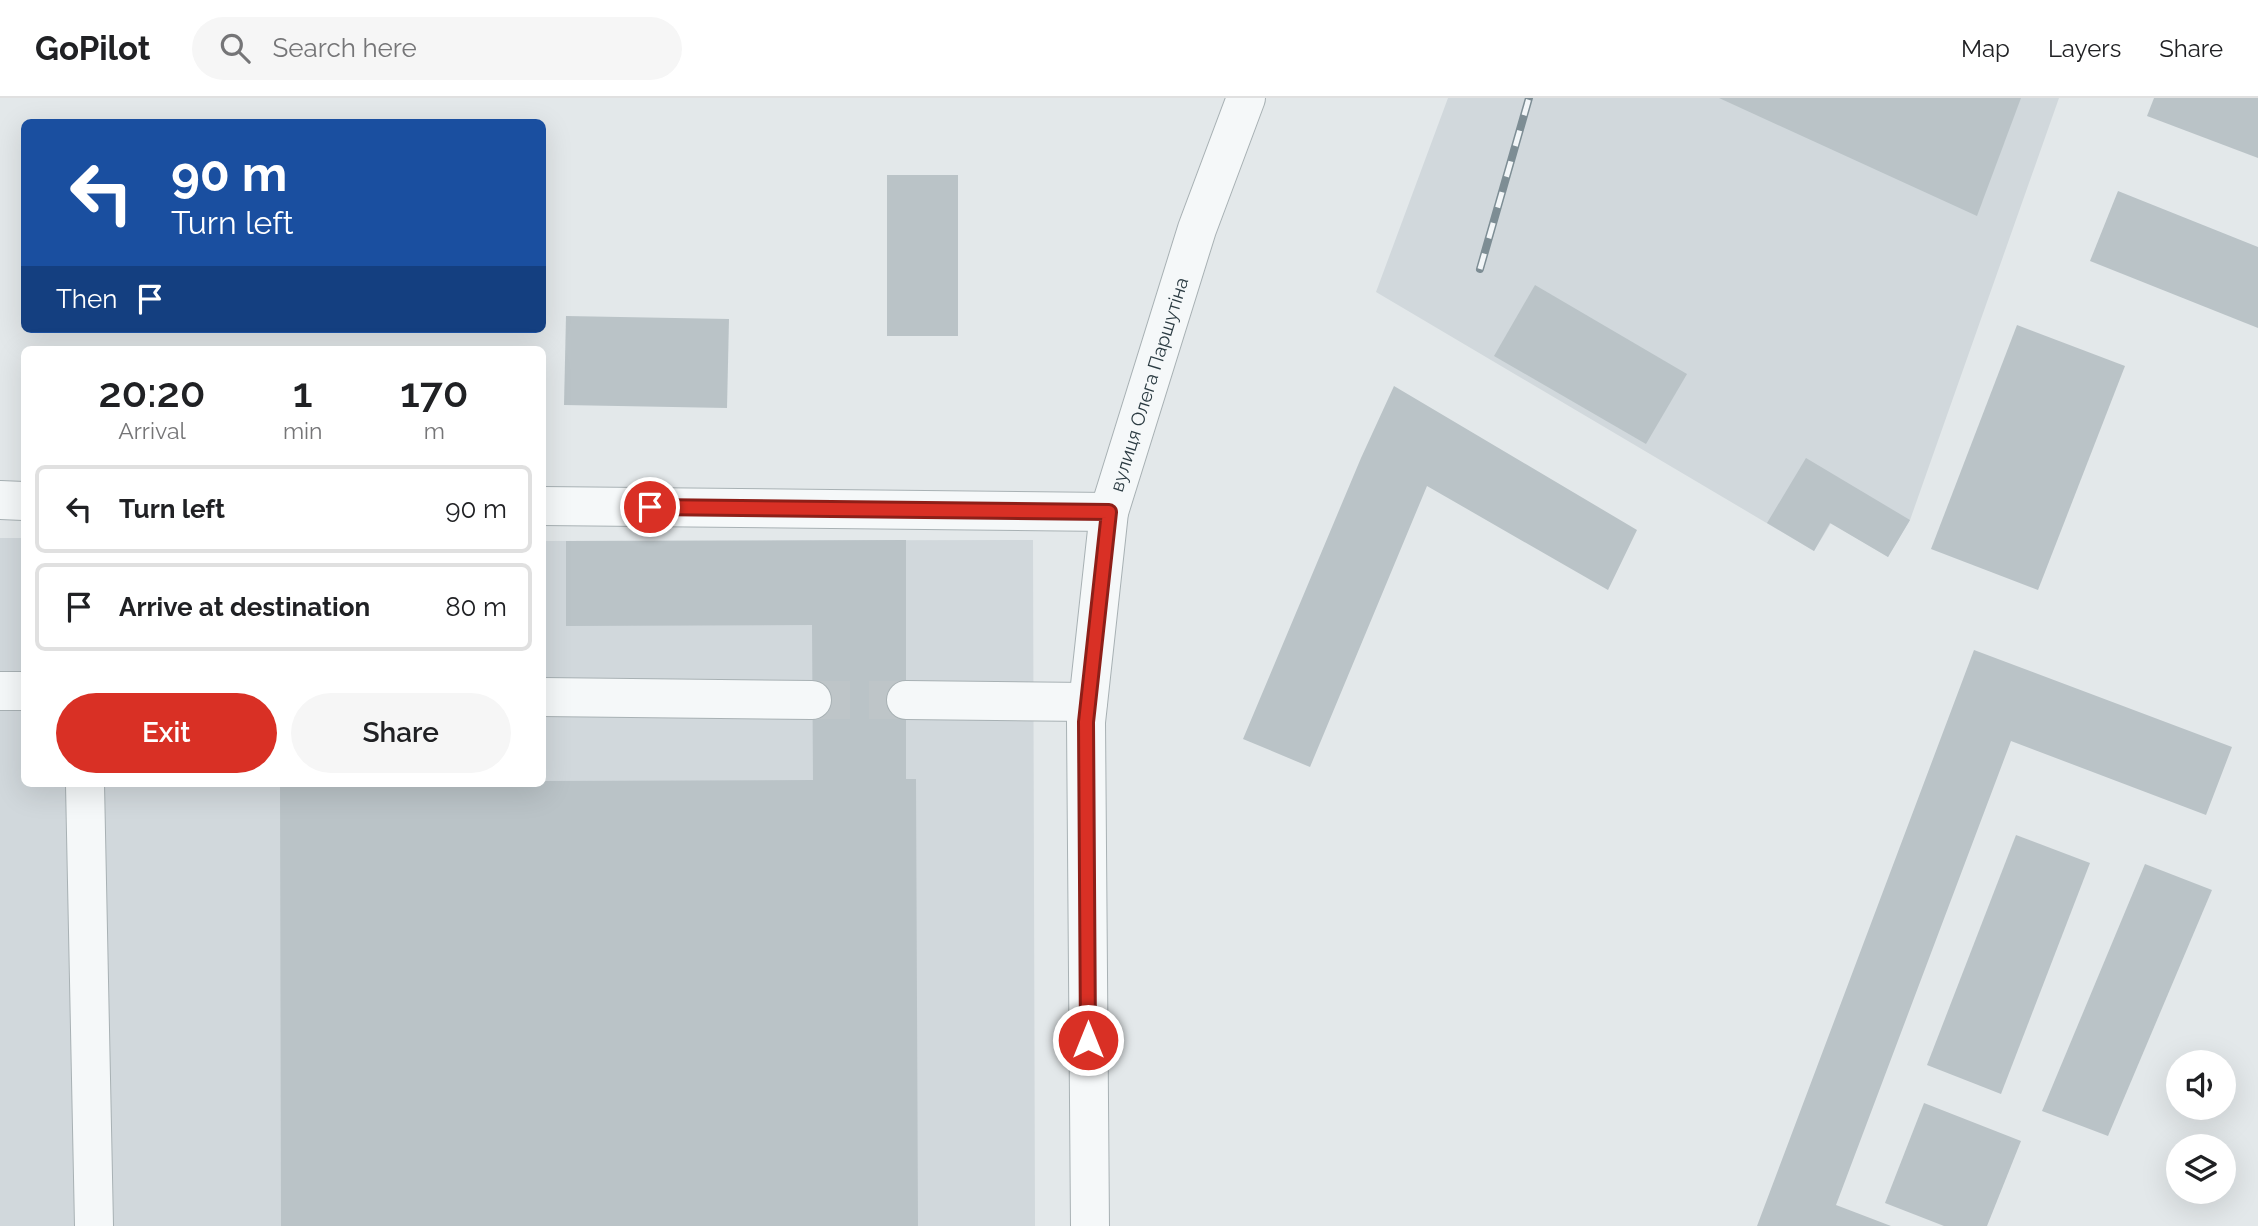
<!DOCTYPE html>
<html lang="en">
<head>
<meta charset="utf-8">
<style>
  :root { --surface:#fff; --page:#f6f6f6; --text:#202124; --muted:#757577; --line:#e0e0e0; --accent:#d93025 }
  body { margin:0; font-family:Raleway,sans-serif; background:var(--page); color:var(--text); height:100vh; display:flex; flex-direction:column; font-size:26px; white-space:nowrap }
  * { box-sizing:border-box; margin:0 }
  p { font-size:23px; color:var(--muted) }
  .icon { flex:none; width:38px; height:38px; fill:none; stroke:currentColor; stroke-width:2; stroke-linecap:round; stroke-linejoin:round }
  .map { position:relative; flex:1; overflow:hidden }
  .panel { position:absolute; left:21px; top:248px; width:525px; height:441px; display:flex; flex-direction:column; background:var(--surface); border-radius:10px; box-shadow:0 7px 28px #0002 }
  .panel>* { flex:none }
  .guide { position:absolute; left:21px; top:21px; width:525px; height:214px; border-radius:10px; box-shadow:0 7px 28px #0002; background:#1a4fa0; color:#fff; overflow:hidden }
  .controls { position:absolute; left:2166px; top:952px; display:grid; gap:14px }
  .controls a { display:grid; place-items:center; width:70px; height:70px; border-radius:50%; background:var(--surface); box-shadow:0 7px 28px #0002; font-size:35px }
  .pin { position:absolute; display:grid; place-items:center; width:60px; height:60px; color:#fff; margin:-30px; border:4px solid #fff; border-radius:50%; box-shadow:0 2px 7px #0007 }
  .me { position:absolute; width:77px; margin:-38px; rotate:0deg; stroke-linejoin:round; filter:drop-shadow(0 0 5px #0008) }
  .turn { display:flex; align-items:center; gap:24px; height:147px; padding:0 35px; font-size:32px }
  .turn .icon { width:91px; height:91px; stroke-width:2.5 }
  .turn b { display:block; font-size:49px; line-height:60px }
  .then { display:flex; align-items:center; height:66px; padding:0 35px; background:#0003; gap:14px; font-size:26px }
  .eta { display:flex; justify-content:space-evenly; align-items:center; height:119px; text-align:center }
  .eta b { font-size:42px; font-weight:600; line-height:49px }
  .primary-button { display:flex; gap:14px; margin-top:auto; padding:14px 35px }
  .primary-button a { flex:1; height:80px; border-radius:42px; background:var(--accent); color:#fff; font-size:28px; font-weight:600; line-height:80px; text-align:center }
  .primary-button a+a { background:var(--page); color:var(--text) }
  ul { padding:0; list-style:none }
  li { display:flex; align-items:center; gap:21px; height:88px; margin:0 14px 10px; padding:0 21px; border:4px solid var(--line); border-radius:10px }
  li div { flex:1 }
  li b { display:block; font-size:26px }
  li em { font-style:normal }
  header { display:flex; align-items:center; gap:42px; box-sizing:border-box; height:98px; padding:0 35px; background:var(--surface); border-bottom:2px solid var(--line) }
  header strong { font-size:33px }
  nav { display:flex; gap:38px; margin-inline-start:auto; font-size:24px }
  .search { width:490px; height:63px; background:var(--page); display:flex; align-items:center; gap:18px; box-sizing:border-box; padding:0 24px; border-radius:38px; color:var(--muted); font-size:26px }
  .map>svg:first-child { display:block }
  .built { fill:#d1d8dc }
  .building { fill:#bac3c7 }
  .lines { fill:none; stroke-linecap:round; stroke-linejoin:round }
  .minor-tunnel { stroke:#bec5c8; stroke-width:38; stroke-dasharray:38 19; stroke-linecap:butt }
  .minor-casing { stroke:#a8b1b4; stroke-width:40 }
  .minor { stroke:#f5f8f9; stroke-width:38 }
  .rail-casing { stroke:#7d8d94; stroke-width:8 }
  .rail { stroke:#f2f6f8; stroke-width:5; stroke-dasharray:16; stroke-linecap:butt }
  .route-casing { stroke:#8d1f18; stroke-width:18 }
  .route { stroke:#d93025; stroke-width:12 }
  .labels { text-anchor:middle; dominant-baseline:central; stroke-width:7; stroke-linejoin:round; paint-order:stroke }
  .street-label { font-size:19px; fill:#2b3b42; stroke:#f2f6f8 }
</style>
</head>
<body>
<header>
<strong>GoPilot</strong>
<div class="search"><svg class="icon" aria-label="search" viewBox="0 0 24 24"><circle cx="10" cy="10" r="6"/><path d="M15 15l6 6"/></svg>Search here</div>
<nav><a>Map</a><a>Layers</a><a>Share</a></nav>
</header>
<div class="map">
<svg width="2258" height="1128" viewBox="0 0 2258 1128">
  <rect width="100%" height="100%" fill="#e3e8ea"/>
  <g class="built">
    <polygon points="1448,0 2059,0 1910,422 1888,459 1831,425 1814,453 1376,194"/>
    <polygon points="0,440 24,440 24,686 542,686 543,443 1033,442 1035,1128 0,1128"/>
  </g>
  <g class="building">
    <polygon points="1719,0 2021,0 1977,118"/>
    <polygon points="2154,0 2258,0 2258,60 2147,18"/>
    <rect x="887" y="77" width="71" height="161"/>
    <polygon points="2118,93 2258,149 2258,230 2090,163"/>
    <polygon points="1535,187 1687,276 1646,346 1494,258"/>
    <polygon points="566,218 729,221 727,310 564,307"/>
    <polygon points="2017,227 2125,268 2038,492 1931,451"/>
    <polygon points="1394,288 1637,432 1608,492 1427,388 1310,669 1243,641 1361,360"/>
    <polygon points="1806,360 1910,422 1888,459 1830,425 1814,453 1767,425"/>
    <polygon points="906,442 906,681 916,681 918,1128 281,1128 280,686 542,686 542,683 813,682 812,527 566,528 566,443"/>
    <polygon points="1974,552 2232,649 2206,717 2011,643 1836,1107 1891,1128 1757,1128"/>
    <polygon points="2016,737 2090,765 2001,996 1927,967"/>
    <polygon points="2145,766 2212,792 2108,1038 2042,1013"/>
    <polygon points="1924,1005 2021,1043 1987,1128 1944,1128 1885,1105"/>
  </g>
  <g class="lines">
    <polyline class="minor-tunnel" points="812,602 906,602"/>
    <defs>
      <g id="minor">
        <polyline points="0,402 24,403"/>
        <polyline points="542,408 1109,414"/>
        <polyline points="0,593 24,593"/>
        <polyline points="542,599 812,602"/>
        <polyline points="906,602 1088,604"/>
        <polyline points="85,686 94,1128"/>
        <path id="s1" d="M1090,1128L1086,624L1109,414L1197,131L1246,0"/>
      </g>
    </defs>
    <use href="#minor" class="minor-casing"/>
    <use href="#minor" class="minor"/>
    <defs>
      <polyline id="rail" points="1480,171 1529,0"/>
    </defs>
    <use href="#rail" class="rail-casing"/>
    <use href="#rail" class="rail"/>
  </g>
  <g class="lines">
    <defs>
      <polyline id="route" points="650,409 1109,414 1086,624 1088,942"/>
    </defs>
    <use href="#route" class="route-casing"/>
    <use href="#route" class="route"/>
  </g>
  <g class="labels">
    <g class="street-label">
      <text stroke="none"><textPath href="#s1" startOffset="849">вулиця Олега Паршутіна</textPath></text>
    </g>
  </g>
</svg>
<div class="controls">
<a><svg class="icon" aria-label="sound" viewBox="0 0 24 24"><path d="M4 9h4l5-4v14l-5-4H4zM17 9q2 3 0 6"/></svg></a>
<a><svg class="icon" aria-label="layers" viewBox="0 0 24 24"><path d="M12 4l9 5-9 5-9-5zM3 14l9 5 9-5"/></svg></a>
</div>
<div class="pin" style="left:650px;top:409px;background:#d93025"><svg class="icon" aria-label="arrive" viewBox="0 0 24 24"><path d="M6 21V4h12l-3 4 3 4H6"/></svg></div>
<svg class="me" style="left:1088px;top:942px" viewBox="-20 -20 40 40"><circle r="17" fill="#d93025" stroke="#fff" stroke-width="3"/><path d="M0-11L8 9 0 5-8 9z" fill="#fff"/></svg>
<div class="guide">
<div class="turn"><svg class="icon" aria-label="left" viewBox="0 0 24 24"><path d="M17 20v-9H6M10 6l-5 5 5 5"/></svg><div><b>90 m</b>Turn left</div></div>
<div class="then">Then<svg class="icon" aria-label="arrive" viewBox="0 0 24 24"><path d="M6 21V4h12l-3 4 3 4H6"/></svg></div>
</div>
<section class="panel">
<div class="eta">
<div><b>20:20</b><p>Arrival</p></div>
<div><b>1</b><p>min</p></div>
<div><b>170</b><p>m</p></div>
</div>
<ul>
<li><svg class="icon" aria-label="left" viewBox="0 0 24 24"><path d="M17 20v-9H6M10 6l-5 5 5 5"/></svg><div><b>Turn left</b></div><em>90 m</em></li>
<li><svg class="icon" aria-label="arrive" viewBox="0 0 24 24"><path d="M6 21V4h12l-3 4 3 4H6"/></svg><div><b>Arrive at destination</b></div><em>80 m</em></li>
</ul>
<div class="primary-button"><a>Exit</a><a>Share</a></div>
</section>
</div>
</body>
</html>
